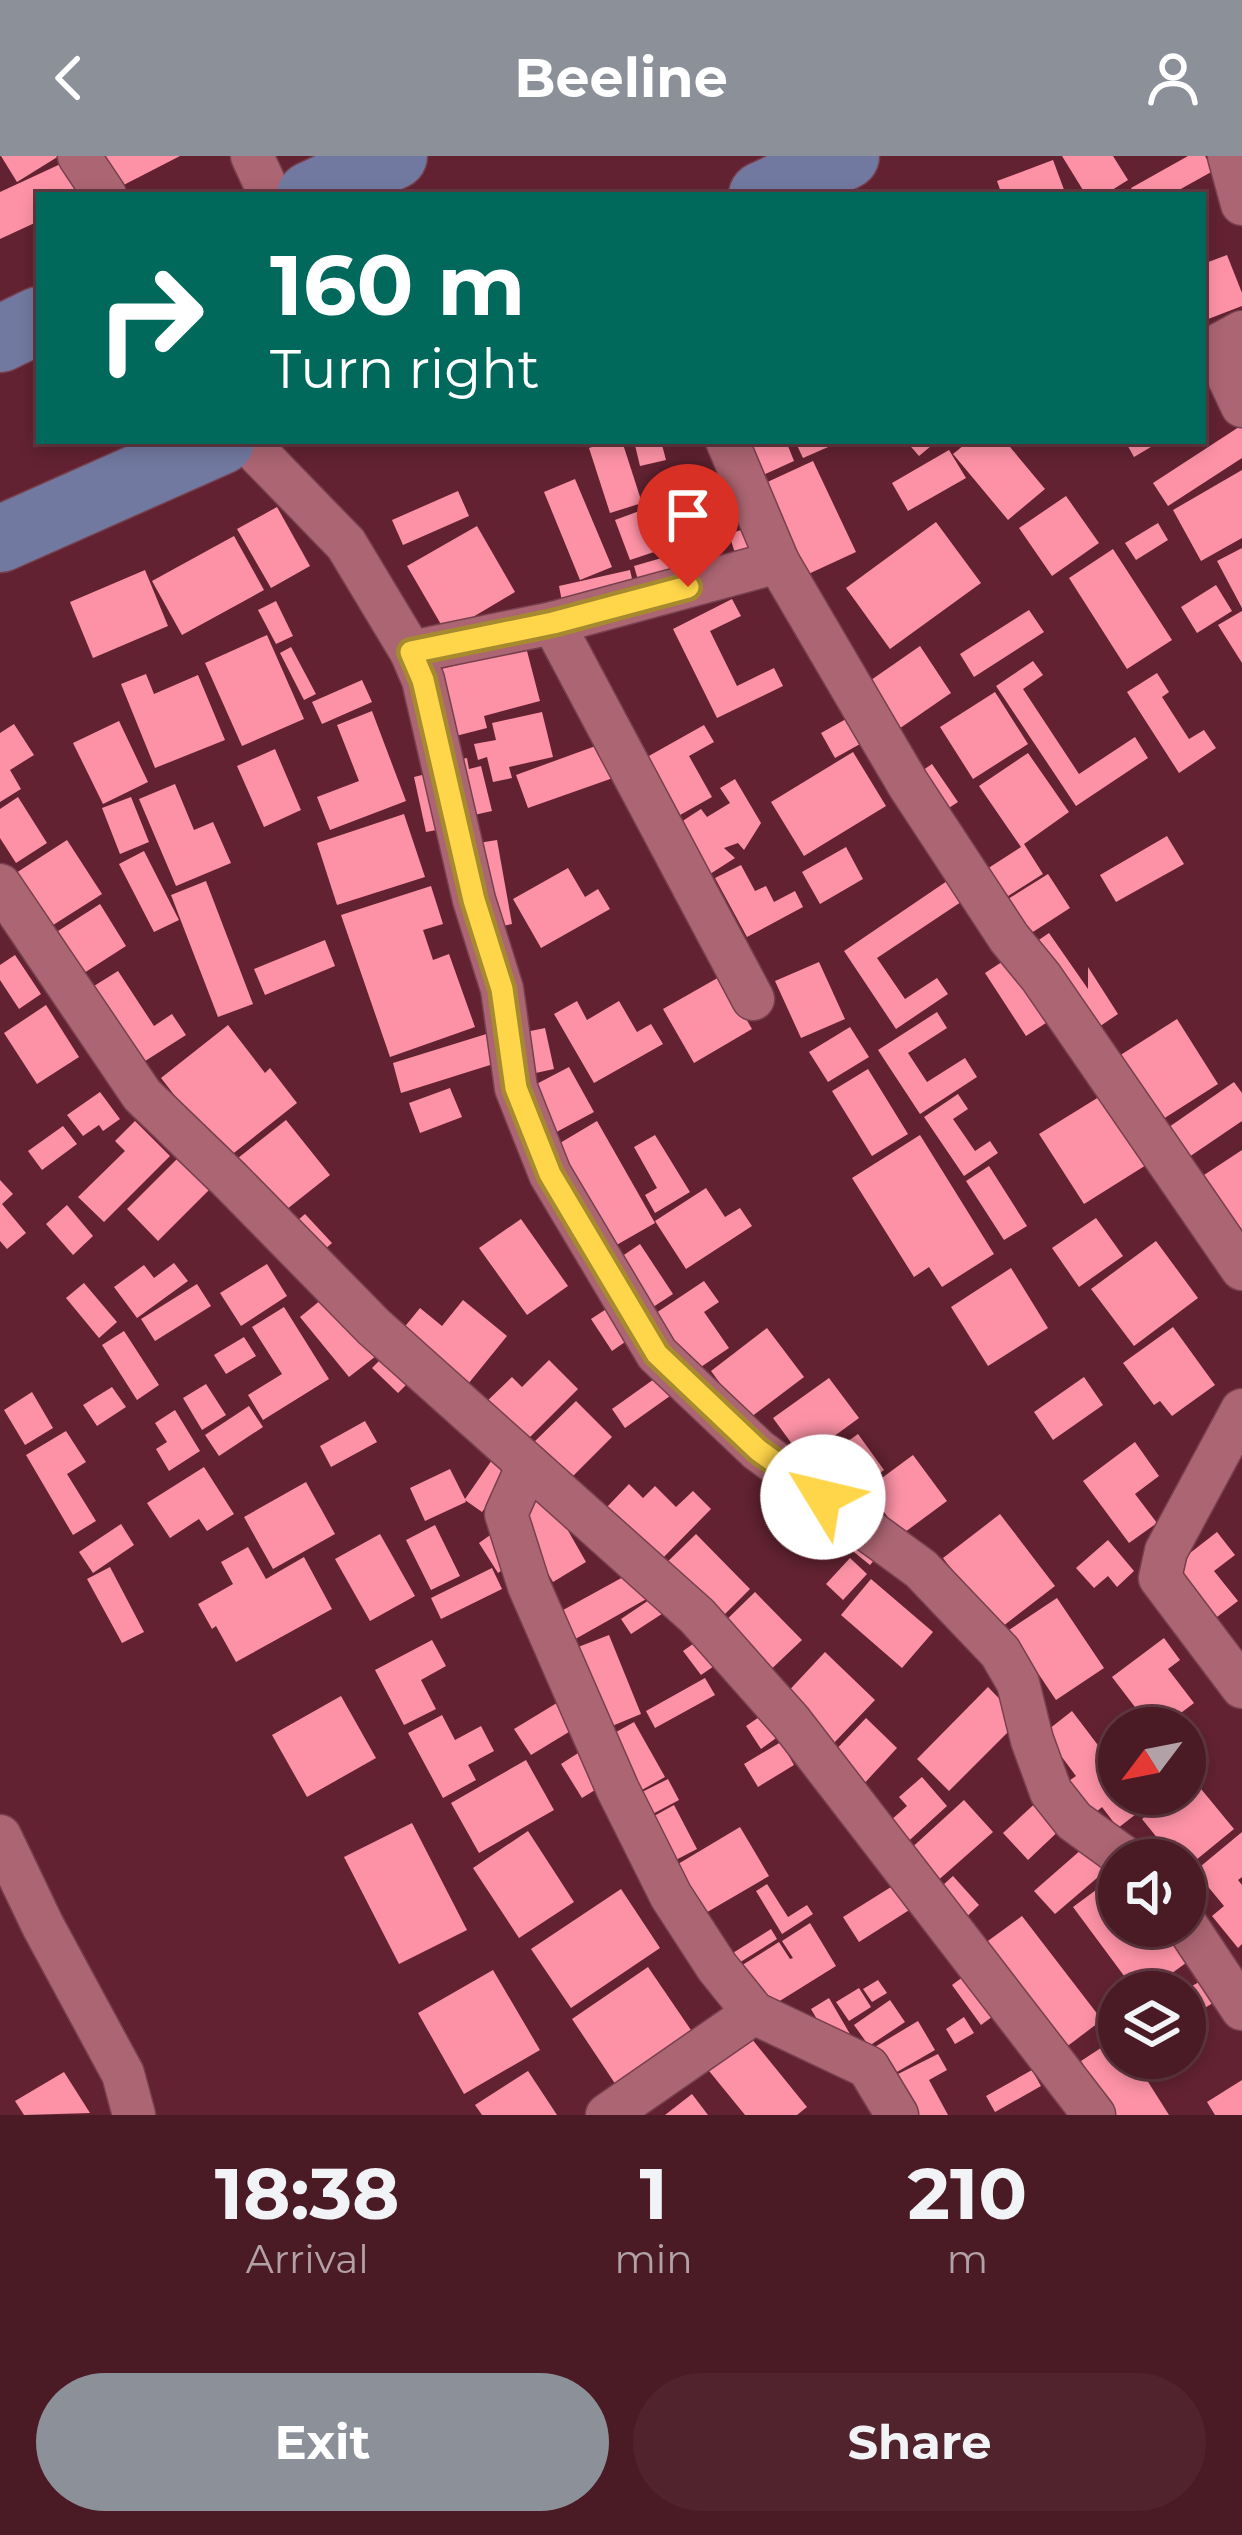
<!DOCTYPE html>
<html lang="en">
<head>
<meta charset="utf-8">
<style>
  :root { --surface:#4a1a25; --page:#51232d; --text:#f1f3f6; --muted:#b2a1a7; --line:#613842; --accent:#8c9099 }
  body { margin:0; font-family:Montserrat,sans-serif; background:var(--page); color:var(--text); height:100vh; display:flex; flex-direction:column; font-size:45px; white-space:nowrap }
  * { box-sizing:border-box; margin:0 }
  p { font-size:39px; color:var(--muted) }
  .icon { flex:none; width:66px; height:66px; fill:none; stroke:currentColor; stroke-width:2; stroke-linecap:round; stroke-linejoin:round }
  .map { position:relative; height:1959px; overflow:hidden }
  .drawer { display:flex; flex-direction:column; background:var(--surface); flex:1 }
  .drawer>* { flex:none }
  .guide { position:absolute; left:36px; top:36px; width:1170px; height:252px; border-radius:0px; box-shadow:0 6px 18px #0003,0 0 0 3px var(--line); background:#00695c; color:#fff; overflow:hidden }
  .needle { width:78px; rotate:238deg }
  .buttons { position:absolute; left:1098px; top:1551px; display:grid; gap:24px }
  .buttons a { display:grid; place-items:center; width:108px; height:108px; border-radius:50%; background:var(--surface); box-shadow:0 6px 18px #0003,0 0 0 3px var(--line); font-size:60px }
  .pin { position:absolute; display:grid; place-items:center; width:102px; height:102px; color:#fff; margin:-123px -51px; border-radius:50% 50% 50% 0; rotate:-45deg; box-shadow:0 0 12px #0007 }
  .pin .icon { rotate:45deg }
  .me { position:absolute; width:132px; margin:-66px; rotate:306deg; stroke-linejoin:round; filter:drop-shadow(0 0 9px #0008) }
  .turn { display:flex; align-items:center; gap:42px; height:252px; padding:0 36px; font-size:54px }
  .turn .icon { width:156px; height:156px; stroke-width:2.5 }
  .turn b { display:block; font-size:84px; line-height:102px }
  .eta { display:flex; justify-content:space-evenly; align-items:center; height:204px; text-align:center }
  .eta b { font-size:72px; font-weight:700; line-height:84px }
  .action { display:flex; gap:24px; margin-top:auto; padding:24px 36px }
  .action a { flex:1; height:138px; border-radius:72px; background:var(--accent); color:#fff; font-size:48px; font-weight:700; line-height:138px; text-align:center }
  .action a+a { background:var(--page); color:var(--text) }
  header { display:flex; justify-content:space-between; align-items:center; height:156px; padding:0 36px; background:var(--accent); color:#fff; font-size:54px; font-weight:700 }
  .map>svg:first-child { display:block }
  .building { fill:#fd92a6 }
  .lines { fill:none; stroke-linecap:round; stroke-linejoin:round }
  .street-casing { stroke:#78404f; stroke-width:45 }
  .primary-casing { stroke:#78404f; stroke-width:69 }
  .street { stroke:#ac6572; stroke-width:42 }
  .primary { stroke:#7279a0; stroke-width:66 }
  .route-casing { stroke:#a68a30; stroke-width:30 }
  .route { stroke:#ffd54a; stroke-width:21 }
</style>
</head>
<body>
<header><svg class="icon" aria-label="back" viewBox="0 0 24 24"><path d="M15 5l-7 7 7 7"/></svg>Beeline<svg class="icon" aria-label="person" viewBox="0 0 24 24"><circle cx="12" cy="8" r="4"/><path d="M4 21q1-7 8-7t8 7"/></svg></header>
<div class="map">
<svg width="1242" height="1959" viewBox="0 0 1242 1959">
  <rect width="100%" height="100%" fill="#622231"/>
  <g class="building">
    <polygon points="1,0 59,0 17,26"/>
    <polygon points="92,0 180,0 110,36"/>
    <polygon points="1062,0 1113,0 1128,24 1104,39 1086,39"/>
    <polygon points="1188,0 1205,0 1213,15 1170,39 1135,39 1131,32"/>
    <polygon points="1053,4 1066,39 1002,39 997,25"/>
    <polygon points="67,5 83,39 39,39 39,65 0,83 0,36"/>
    <polygon points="1227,99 1242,137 1242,150 1203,165 1203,108"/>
    <polygon points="1242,269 1242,302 1168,350 1153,327"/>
    <polygon points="610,285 622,285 642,347 610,357 589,292"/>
    <polygon points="634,285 661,285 666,304 640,310"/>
    <polygon points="767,285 786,285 794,305 754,323 742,296"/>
    <polygon points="795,285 842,285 803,302"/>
    <polygon points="906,285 937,285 919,300"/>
    <polygon points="969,285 1005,285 1045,333 1008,364 953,298"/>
    <polygon points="1125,285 1161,285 1134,301"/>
    <polygon points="949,294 966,322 908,355 892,327"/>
    <polygon points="813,305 856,396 804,420 761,329"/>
    <polygon points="1242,314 1242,382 1201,405 1173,354"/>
    <polygon points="575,323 612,411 580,424 544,336"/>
    <polygon points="458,335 469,360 403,389 392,364"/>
    <polygon points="1066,340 1099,387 1052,420 1019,372"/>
    <polygon points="277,351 310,410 271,432 237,373"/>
    <polygon points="642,354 657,395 630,404 615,364"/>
    <polygon points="936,366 981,427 890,493 846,432"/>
    <polygon points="1158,367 1168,384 1136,404 1125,387"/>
    <polygon points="477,370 515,436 446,477 407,410"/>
    <polygon points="747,372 758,403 739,410 729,378"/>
    <polygon points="234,380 264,434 182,479 152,425"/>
    <polygon points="710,388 719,415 642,438 634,410"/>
    <polygon points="1242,392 1242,452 1217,405"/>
    <polygon points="1113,393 1172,484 1127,513 1069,422"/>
    <polygon points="145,414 168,470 93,502 70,446"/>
    <polygon points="630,414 636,440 564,456 559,430"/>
    <polygon points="1216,429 1232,455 1197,477 1181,451"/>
    <polygon points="732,443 741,460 710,475 737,530 774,512 783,530 717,562 673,473"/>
    <polygon points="276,445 293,480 276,488 258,454"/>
    <polygon points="1029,454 1044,476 974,521 960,498"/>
    <polygon points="1242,455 1242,507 1218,469"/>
    <polygon points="267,479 304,563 242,590 205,507"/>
    <polygon points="920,490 951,537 893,577 861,531"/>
    <polygon points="291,491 316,538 304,544 280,497"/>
    <polygon points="526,491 540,545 484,560 487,572 448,582 430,516"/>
    <polygon points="1033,505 1043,519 1023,533 1079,618 1135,581 1148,602 1076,650 996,530"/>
    <polygon points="1157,517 1169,536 1162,541 1189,583 1204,574 1216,592 1179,617 1127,536"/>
    <polygon points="146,518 154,538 198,519 225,584 155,612 121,528"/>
    <polygon points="362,524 372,546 322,568 312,546"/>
    <polygon points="995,536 1028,588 973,623 940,571"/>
    <polygon points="372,555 406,645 330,674 317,641 359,625 337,569"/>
    <polygon points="542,556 553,601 509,611 512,622 493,626 487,601 478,604 474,588 496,584 492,567"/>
    <polygon points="855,558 869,583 835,602 821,577"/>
    <polygon points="119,565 148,626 103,648 73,587"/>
    <polygon points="14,568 34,599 10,614 21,633 0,646 0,577"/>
    <polygon points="704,569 714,586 689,600 712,641 680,659 647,601"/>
    <polygon points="601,588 613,622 528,652 516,619"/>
    <polygon points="275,593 301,654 264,671 237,610"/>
    <polygon points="853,596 886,650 804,700 771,646"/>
    <polygon points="1028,597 1069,656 1024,688 1043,718 994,749 976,720 1021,691 979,630"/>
    <polygon points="467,602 469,613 481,610 492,655 465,661 452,605"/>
    <polygon points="932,608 958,646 938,659 913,621"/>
    <polygon points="434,616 447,672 426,676 414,621"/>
    <polygon points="735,623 761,667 744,694 738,687 724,692 735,702 710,718 681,666 701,653 707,661 730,647 720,632"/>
    <polygon points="175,628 194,674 213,666 231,707 176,730 139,643"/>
    <polygon points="18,641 47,687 16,707 0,682 0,653"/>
    <polygon points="131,641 149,686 120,698 102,652"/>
    <polygon points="404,658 425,721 337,749 317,687"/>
    <polygon points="1167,680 1184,708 1116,746 1100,719"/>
    <polygon points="67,684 102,738 50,771 16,717"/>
    <polygon points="497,684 512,768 487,773 472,688"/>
    <polygon points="846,691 863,723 820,748 802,716"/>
    <polygon points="144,695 179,764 154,776 119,708"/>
    <polygon points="741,709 755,735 766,730 774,746 795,735 803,751 747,781 715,722"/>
    <polygon points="568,712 585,741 598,733 610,753 541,792 513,743"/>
    <polygon points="1048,718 1070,752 1022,783 1000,748"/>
    <polygon points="950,723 964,744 877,802 905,843 937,822 948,838 896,873 844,795"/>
    <polygon points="206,725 253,848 218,861 171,739"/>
    <polygon points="431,730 443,768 423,774 433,804 449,798 475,871 390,901 341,759"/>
    <polygon points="100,748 126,790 84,817 58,775"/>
    <polygon points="1049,777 1088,833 1088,811 1118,858 1090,877 1030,790"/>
    <polygon points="325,784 335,810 265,839 254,813"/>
    <polygon points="15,799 41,838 19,853 0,824 0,809"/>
    <polygon points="1011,800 1052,863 1026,880 985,817"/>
    <polygon points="819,806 845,863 801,882 775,825"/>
    <polygon points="118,815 154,870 172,858 186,879 142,907 94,830"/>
    <polygon points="721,820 752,873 694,907 663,853"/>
    <polygon points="577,845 587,864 619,845 637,876 651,868 663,888 594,927 554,858"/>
    <polygon points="46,849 79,901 37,928 4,877"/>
    <polygon points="937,856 947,872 908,897 927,926 965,902 977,921 920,958 878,894"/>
    <polygon points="1177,863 1218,928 1160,965 1119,900"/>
    <polygon points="228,869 265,917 270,912 297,947 225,1004 161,922"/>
    <polygon points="850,871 869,901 828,926 809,896"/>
    <polygon points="545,872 554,913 531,918 521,877"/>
    <polygon points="496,875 506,904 401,937 393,907"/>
    <polygon points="569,911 594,956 549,980 525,934"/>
    <polygon points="868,913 908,978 872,1000 832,935"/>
    <polygon points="1234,926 1242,937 1242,965 1189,1001 1169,971"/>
    <polygon points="450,932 462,961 420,977 409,947"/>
    <polygon points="100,936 120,963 103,975 99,969 83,980 67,959"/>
    <polygon points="1107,936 1151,1006 1084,1048 1039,978"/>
    <polygon points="958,938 968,953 953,963 975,995 990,985 998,997 964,1020 924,961"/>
    <polygon points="286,964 330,1019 277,1061 233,1006"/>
    <polygon points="135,965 170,1000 104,1066 78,1041 125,995 115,985"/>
    <polygon points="597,965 655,1067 613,1091 555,990"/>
    <polygon points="63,970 77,988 42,1014 28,995"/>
    <polygon points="655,979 690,1036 655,1057 645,1039 657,1032 634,991"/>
    <polygon points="920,979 994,1098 942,1131 929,1111 914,1121 852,1022"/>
    <polygon points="1242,994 1242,1075 1204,1019"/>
    <polygon points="183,997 214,1029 158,1085 127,1053"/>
    <polygon points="989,1010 1027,1070 1004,1084 966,1025"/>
    <polygon points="0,1024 13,1038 2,1048 26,1077 7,1093 0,1085"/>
    <polygon points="706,1032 725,1061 740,1052 752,1070 686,1113 655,1065"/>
    <polygon points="67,1049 93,1080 73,1099 46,1068"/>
    <polygon points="305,1058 332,1087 316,1101 290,1071"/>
    <polygon points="1096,1062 1123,1100 1079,1131 1052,1092"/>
    <polygon points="521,1063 568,1130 527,1159 479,1092"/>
    <polygon points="1156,1085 1198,1142 1134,1190 1091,1133"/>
    <polygon points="640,1088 673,1138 650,1153 618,1103"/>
    <polygon points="174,1107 188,1125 137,1162 114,1131 144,1109 154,1122"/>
    <polygon points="267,1108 287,1140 241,1170 220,1137"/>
    <polygon points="1011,1112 1048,1172 988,1210 951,1151"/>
    <polygon points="704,1125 719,1146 704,1156 729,1192 689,1219 650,1161"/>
    <polygon points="84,1127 117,1166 99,1182 66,1142"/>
    <polygon points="197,1128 211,1150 155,1185 141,1163"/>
    <polygon points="327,1139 376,1200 349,1221 300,1161"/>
    <polygon points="463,1144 507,1180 464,1233 398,1179 420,1152 442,1170"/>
    <polygon points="617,1146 638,1177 612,1195 591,1163"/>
    <polygon points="284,1151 329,1223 263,1264 248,1239 282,1218 252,1171"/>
    <polygon points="1173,1171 1215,1229 1172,1260 1160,1245 1154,1249 1123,1207"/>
    <polygon points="767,1172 804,1221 747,1264 711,1215"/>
    <polygon points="124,1175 159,1229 137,1244 102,1189"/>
    <polygon points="244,1181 256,1200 226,1218 214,1199"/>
    <polygon points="387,1197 413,1222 398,1237 372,1212"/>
    <polygon points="549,1204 578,1233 524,1287 485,1247 512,1221 522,1231"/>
    <polygon points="664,1216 677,1235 625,1272 612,1253"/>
    <polygon points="1084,1221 1103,1249 1053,1284 1034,1256"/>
    <polygon points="829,1222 859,1262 803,1303 773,1262"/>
    <polygon points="206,1228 226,1259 202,1274 183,1242"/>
    <polygon points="112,1231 126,1251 97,1270 83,1249"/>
    <polygon points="32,1236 53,1272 25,1289 4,1254"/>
    <polygon points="576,1245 612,1281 566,1327 530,1290"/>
    <polygon points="249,1250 263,1271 219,1300 205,1279"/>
    <polygon points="175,1254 200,1295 169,1315 156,1293 167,1286 155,1267"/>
    <polygon points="365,1265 377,1286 331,1311 320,1290"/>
    <polygon points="66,1275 86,1306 67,1318 96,1365 73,1379 26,1299"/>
    <polygon points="858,1278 884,1314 843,1344 817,1307"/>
    <polygon points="1135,1286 1159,1320 1135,1338 1157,1367 1129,1387 1083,1325"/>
    <polygon points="913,1299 947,1345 901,1379 867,1333"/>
    <polygon points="494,1301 512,1314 482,1356 465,1344 466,1346 425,1365 410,1332 450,1313 465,1343"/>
    <polygon points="204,1311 234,1358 207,1375 199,1363 170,1382 147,1347"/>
    <polygon points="306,1326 335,1378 273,1413 244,1361"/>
    <polygon points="629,1328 643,1342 655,1330 676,1351 693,1335 711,1353 660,1405 606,1352"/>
    <polygon points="546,1336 586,1406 553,1426 512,1356"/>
    <polygon points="780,1344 816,1376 804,1388 768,1356"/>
    <polygon points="820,1344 882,1395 870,1409 808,1359"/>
    <polygon points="1000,1358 1055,1430 998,1474 943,1402"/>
    <polygon points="121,1368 134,1389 93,1417 79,1396"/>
    <polygon points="435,1369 460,1420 431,1434 406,1384"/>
    <polygon points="1217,1376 1235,1399 1214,1415 1238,1445 1213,1464 1172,1411"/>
    <polygon points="493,1377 513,1407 498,1417 479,1387"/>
    <polygon points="380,1378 415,1440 370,1465 335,1403"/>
    <polygon points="696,1378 750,1433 714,1469 660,1413"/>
    <polygon points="1108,1384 1134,1415 1117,1431 1108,1420 1094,1432 1076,1412"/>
    <polygon points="248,1391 266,1423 304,1401 332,1453 236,1506 216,1470 212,1473 198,1448 233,1428 221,1406"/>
    <polygon points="850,1402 867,1418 843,1444 826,1428"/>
    <polygon points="110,1411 144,1476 122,1487 87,1423"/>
    <polygon points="492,1412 502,1433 441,1463 431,1442"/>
    <polygon points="636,1414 650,1441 570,1486 554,1459"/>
    <polygon points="871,1423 933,1476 902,1512 841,1459"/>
    <polygon points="755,1436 802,1484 763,1521 716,1474"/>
    <polygon points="658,1438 668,1454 631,1478 621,1463"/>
    <polygon points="1057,1442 1104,1512 1056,1544 1009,1474"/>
    <polygon points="609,1479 641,1558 600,1575 568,1495"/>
    <polygon points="1164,1482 1180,1504 1168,1513 1194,1547 1161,1572 1151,1572 1112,1521"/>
    <polygon points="700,1483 717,1508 701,1519 683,1495"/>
    <polygon points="432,1484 446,1510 421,1524 436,1553 404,1569 375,1514"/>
    <polygon points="825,1496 875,1544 832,1589 782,1542"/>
    <polygon points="705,1522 715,1539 655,1572 646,1555"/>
    <polygon points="988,1531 1020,1564 949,1635 917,1603"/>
    <polygon points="341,1540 376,1602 307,1641 272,1579"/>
    <polygon points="565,1542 582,1568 531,1599 514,1573"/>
    <polygon points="1072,1555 1113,1609 1119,1605 1119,1638 1162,1638 1118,1672 1102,1651 1089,1662 1063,1629 1076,1620 1044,1577"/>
    <polygon points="765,1557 779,1580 761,1593 746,1570"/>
    <polygon points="442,1559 455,1584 481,1570 494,1595 468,1609 476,1624 443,1642 408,1577"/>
    <polygon points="866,1562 897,1592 860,1632 828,1602"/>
    <polygon points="634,1566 665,1621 633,1639 602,1584"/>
    <polygon points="781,1586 794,1609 758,1631 744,1608"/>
    <polygon points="586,1592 608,1626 582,1642 561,1608"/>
    <polygon points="526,1604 554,1654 479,1697 451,1647"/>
    <polygon points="922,1621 947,1650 901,1692 883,1671 907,1650 899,1641"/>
    <polygon points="1192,1622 1234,1673 1185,1713 1185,1704 1175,1704 1142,1663 1172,1638 1185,1638 1185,1627"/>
    <polygon points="668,1623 679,1644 647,1661 636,1639"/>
    <polygon points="1042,1641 1066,1668 1028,1704 1003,1677"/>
    <polygon points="964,1644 993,1676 935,1727 907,1696"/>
    <polygon points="674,1649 697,1693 668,1708 645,1665"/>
    <polygon points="412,1667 467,1774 399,1808 344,1701"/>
    <polygon points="740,1671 769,1720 697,1762 668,1714"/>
    <polygon points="528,1675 574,1746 519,1782 473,1712"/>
    <polygon points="1242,1676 1242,1721 1238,1724 1242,1729 1242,1788 1238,1792 1212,1760 1224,1750 1195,1715"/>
    <polygon points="1090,1686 1111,1710 1055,1758 1034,1735"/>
    <polygon points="1119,1717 1119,1770 1165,1770 1190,1804 1146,1836 1136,1836 1073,1751"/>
    <polygon points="953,1720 979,1749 960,1767 933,1738"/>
    <polygon points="899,1726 914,1751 859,1786 843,1761"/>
    <polygon points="767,1728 788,1761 807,1749 813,1758 782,1778 756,1735"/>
    <polygon points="621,1733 660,1792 571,1852 531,1793"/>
    <polygon points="1022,1760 1102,1864 1061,1895 981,1790"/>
    <polygon points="810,1767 836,1810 762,1856 736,1813 779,1786 790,1803 793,1802 782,1785"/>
    <polygon points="771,1773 777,1783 734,1810 728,1800"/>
    <polygon points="648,1811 693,1877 616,1929 572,1863"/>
    <polygon points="493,1814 540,1894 464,1938 418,1857"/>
    <polygon points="971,1815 1000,1855 981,1869 952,1829"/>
    <polygon points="1213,1818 1226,1839 1185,1864 1185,1834"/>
    <polygon points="878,1824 887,1837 872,1846 863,1833"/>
    <polygon points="859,1832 871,1851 849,1865 836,1846"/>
    <polygon points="829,1842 850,1878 832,1889 811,1853"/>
    <polygon points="890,1844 905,1866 869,1890 854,1869"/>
    <polygon points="964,1861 974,1877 955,1888 946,1873"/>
    <polygon points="918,1865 935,1894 890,1920 873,1892"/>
    <polygon points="747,1877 807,1951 797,1959 745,1959 705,1910"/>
    <polygon points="1119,1880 1119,1902 1133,1902 1169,1959 1116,1959 1081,1905"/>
    <polygon points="938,1898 947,1914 929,1924 948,1959 913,1959 892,1921"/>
    <polygon points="1032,1914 1041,1930 995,1956 986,1940"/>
    <polygon points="528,1915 557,1959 482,1959 475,1949"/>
    <polygon points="64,1916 90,1957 24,1959 15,1945"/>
    <polygon points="1242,1924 1242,1959 1215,1959 1207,1946"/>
    <polygon points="692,1938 708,1959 665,1959"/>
  </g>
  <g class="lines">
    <defs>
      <g id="street">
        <polyline points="79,0 105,39"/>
        <polyline points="252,0 270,39"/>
        <polyline points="1229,0 1242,48"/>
        <polyline points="1242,176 1220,188 1216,195 1242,250"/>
        <polyline points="246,285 346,388 411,496 423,524 474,744 502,833 516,932 550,1018 657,1198 758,1294 921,1413 1000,1496 1018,1527 1032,1584 1051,1636 1074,1665 1128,1704"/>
        <polyline points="727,285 778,406 908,628 1009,782 1041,821 1242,1113"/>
        <polyline points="553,467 753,843"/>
        <polyline points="411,496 553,467 778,406"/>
        <polyline points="0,729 142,939 230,1024 374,1171 697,1460 791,1566 1094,1959"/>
        <polyline points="1242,1254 1166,1395 1160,1422 1242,1531"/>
        <polyline points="528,1309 506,1358 529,1430 618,1634 671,1740 717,1811 754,1857 868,1911 897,1959"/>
        <polyline points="0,1680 43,1770 123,1918 134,1959"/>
        <polyline points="1185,1767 1242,1853"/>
        <polyline points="607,1959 754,1857"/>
      </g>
      <g id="primary">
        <polyline points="310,39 394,0"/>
        <polyline points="762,39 846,0"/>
        <polyline points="0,183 39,164"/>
        <polyline points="0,383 221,285"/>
      </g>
    </defs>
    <use href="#street" class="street-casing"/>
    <use href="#primary" class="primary-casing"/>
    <use href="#street" class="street"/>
    <use href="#primary" class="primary"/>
  </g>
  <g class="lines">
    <defs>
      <polyline id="route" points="688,431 553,467 411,496 423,524 474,744 502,833 516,932 550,1018 657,1198 758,1294 823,1341"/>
    </defs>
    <use href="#route" class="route-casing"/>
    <use href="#route" class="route"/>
  </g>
</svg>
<div class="buttons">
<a><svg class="needle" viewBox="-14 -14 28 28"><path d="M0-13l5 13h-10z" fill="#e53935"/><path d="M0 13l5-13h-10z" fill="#b2a1a7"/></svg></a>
<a><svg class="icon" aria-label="sound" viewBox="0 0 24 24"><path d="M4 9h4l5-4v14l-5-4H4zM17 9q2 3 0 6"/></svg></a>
<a><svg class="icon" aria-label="layers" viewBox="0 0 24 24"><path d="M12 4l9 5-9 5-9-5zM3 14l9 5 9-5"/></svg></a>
</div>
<div class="pin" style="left:688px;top:431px;background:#d93025"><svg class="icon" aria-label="arrive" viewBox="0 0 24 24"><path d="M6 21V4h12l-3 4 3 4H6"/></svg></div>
<svg class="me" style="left:823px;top:1341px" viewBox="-20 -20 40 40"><circle r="19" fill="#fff"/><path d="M0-13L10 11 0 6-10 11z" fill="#ffd54a"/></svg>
<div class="guide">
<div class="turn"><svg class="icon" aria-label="right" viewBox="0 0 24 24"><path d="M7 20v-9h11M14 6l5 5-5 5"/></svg><div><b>160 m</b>Turn right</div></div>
</div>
</div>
<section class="drawer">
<div class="eta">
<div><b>18:38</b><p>Arrival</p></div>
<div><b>1</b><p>min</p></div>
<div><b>210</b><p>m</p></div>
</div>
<div class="action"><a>Exit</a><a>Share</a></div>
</section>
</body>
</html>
